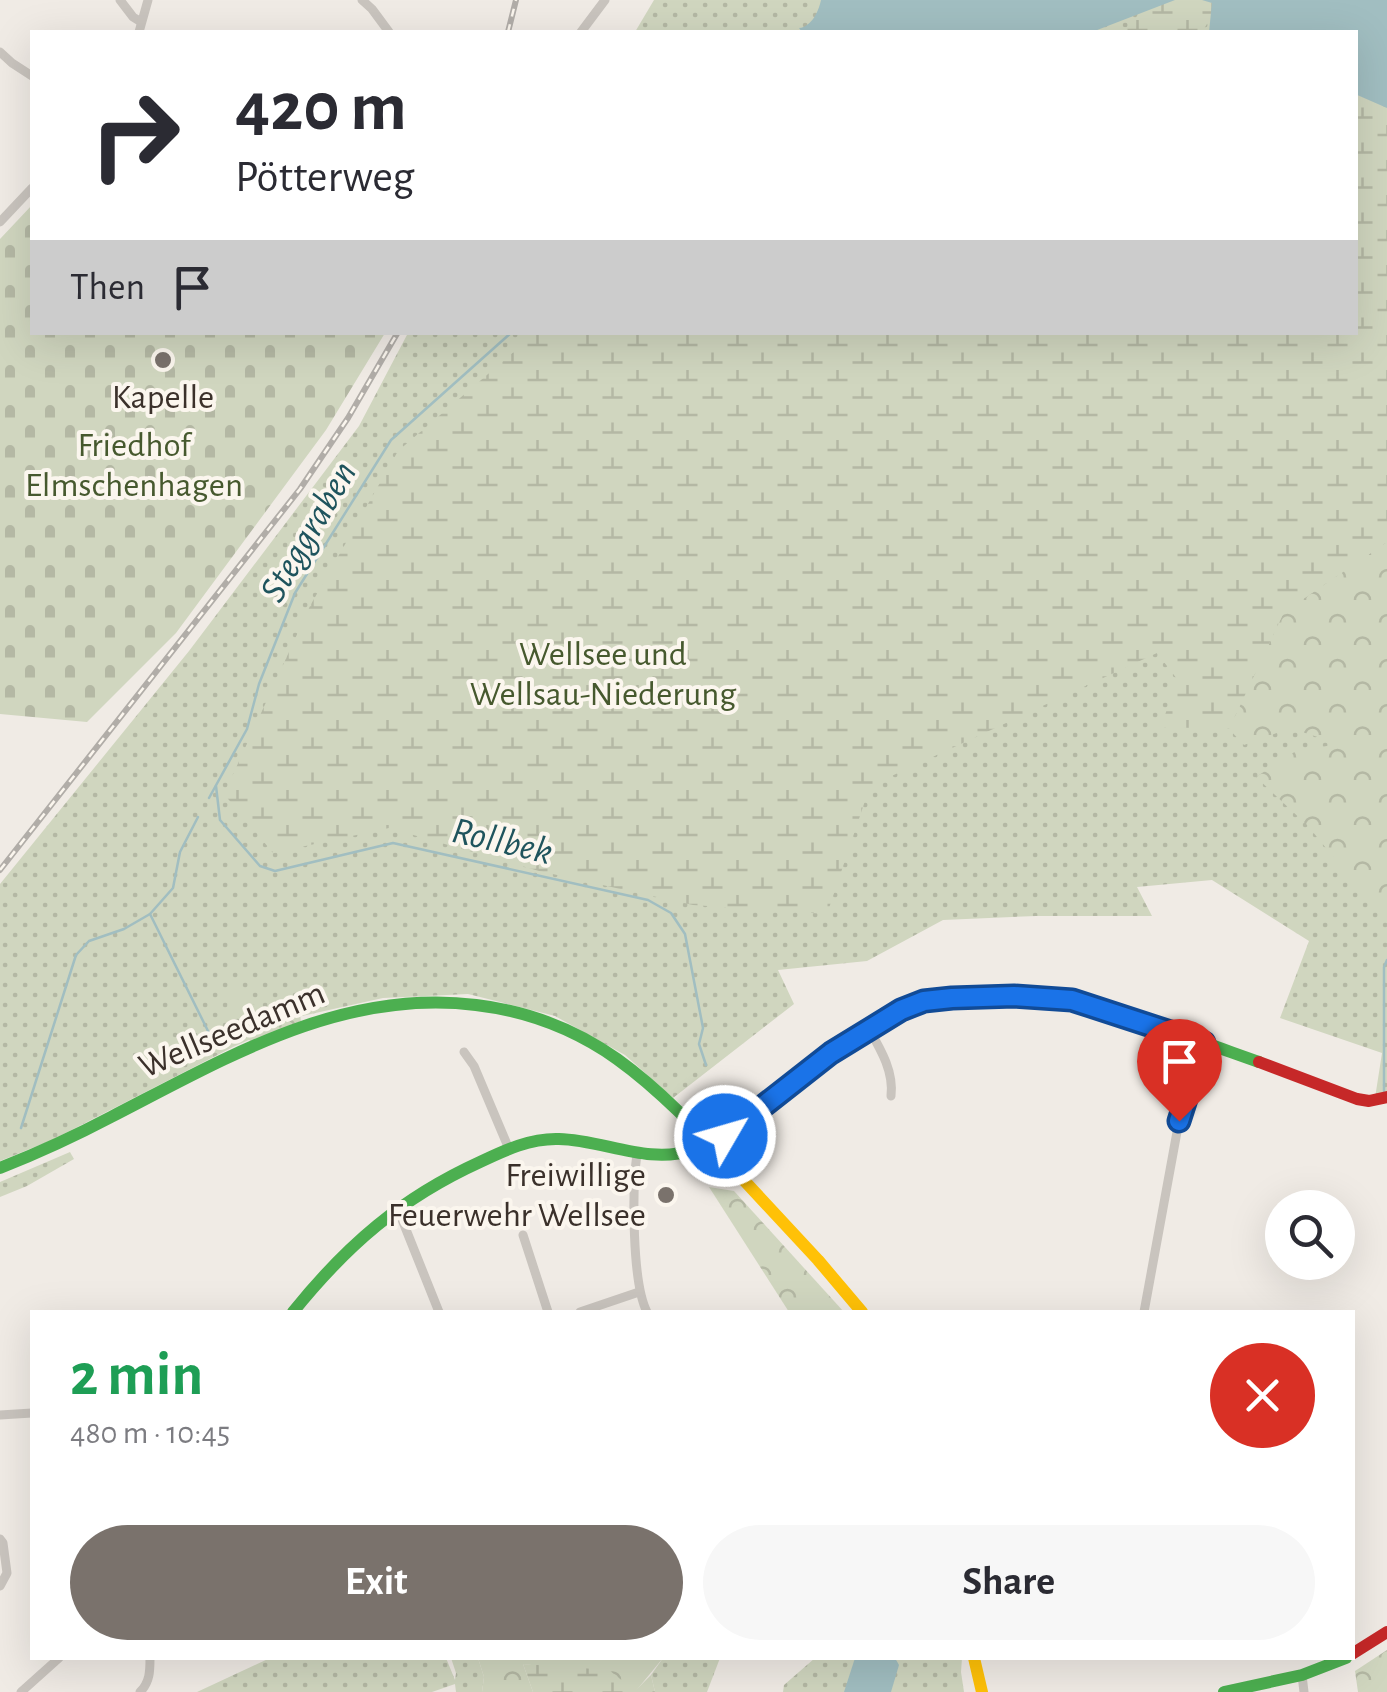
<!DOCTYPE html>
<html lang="en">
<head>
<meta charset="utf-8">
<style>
  :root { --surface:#fff; --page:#f7f7f7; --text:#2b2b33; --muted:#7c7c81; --accent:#7a726c }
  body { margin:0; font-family:"Alegreya Sans",sans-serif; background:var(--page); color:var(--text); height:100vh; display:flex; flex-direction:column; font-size:38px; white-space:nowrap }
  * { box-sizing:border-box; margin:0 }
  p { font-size:32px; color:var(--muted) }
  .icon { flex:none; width:55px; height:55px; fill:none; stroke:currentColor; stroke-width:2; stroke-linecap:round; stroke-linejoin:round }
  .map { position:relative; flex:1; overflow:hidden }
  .side { position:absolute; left:30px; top:1310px; width:1325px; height:350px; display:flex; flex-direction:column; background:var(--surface); border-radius:0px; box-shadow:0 10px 40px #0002 }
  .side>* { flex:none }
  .hud { position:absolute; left:30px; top:30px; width:1328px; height:305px; border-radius:0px; box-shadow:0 10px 40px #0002; background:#fff; color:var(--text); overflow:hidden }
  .controls { position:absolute; left:1265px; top:1190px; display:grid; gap:20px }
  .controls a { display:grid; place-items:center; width:90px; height:90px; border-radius:50%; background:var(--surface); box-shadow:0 10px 40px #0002; font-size:50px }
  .pin { position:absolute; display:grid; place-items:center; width:85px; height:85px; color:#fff; margin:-102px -42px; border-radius:50% 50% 50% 0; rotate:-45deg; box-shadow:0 0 10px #0007 }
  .pin .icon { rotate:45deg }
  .me { position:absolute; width:110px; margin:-55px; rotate:52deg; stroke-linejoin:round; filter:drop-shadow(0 0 8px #0008) }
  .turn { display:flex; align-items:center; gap:35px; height:210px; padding:0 40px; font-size:45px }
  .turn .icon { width:130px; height:130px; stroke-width:2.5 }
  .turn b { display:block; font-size:70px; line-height:85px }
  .then { display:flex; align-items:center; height:95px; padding:0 40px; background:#0003; gap:20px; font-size:38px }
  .round { display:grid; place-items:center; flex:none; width:105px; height:105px; border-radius:52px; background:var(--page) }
  .summary { display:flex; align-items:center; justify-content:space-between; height:170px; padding:0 40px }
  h1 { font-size:60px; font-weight:600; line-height:75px; color:#1e9e55 }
  .button { display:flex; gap:20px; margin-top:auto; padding:20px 40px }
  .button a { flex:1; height:115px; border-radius:60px; background:var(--accent); color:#fff; font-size:40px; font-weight:600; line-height:115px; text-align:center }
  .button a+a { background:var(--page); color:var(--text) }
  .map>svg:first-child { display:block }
  .green { fill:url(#green-dots) }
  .forest { fill:url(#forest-crowns) }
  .wetland { fill:url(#wetland-marsh) }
  .cemetery { fill:url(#cemetery-stones) }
  .water { fill:#a1bec1 }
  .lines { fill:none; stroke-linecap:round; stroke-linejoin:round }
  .stream { stroke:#a1bec1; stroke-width:2.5 }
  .street { stroke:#c9c4be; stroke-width:9 }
  .fast { stroke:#4caf50; stroke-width:12 }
  .slow { stroke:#ffc107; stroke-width:12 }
  .jam { stroke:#c62828; stroke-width:12 }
  .rail-casing { stroke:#b1ada8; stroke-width:6 }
  .rail { stroke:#fbf6ee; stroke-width:2.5; stroke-dasharray:8; stroke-linecap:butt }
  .route-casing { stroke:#114b97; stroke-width:25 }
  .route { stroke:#1a73e8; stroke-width:18 }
  .poi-dot { fill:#7a726c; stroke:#fbf6ee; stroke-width:4 }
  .labels { text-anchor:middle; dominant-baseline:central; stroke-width:8; stroke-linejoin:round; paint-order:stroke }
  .poi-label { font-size:35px; fill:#3b312b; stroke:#fbf6ee }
  .park-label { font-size:35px; fill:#46592e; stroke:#fbf6ee }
  .street-label { font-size:35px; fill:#3b312b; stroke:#fbf6ee }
  .water-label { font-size:38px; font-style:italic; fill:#1f545d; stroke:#fbf6ee }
</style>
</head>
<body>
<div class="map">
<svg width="1387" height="1692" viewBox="0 0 1387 1692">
  <defs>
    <pattern id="green-dots" width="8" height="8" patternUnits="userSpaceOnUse" patternTransform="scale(2.5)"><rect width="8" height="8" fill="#d0d6bf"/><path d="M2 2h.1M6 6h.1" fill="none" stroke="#b4b8a4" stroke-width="1.8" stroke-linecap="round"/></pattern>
    <pattern id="forest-crowns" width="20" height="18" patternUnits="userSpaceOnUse" patternTransform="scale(2.5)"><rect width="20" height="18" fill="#d0d6bf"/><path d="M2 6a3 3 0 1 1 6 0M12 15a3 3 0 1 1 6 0" fill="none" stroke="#b4b8a4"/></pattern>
    <pattern id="wetland-marsh" width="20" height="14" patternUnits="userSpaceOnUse" patternTransform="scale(2.5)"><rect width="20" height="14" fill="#d0d6bf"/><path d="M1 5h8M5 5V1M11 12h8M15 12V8" fill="none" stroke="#b4b8a4"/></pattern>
    <pattern id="cemetery-stones" width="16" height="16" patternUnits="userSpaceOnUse" patternTransform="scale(2.5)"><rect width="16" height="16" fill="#d0d6bf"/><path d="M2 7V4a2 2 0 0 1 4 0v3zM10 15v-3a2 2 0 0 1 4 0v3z" fill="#b4b8a4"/></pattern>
  </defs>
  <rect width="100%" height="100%" fill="#f0ebe5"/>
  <g class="green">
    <polygon points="654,0 1387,0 1387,1093 1375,1098 1382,1053 1280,1018 1309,941 1212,880 1137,887 1152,916 1036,916 943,920 867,961 778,970 794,1004 673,1098 625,1055 555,1016 468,994 383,998 302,1016 233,1047 52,1140 0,1161 0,884 189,651 359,426 408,333 1355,332 1355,32 635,32"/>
    <polygon points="70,1152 74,1159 27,1186 0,1197 0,1182"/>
    <polygon points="270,1658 446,1658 455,1680 456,1673 451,1658 478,1658 484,1677 482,1692 456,1692 455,1684 432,1692 197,1692"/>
    <polygon points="663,1658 720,1658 707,1692 655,1692 651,1675"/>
    <polygon points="815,1658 962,1658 961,1672 964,1692 783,1692 784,1685"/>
  </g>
  <g class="forest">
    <polygon points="1387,542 1387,923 1308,826 1256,777 1296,751 1339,744 1290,728 1244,745 1229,729 1284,612"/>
    <polygon points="245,991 259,1012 248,1022 257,1028 299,1006 301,1021 252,1043 238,1028 221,1039 218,1030 230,1024 227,1011 229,992"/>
    <polygon points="709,1187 734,1191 844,1312 789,1312"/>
    <polygon points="1387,1650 1387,1692 1358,1692 1355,1671"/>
    <polygon points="478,1658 663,1658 635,1692 549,1667 523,1664 533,1692 482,1692 484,1677"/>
  </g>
  <g class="wetland">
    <polygon points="1171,0 1207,0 1213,3 1212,16 1202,32 1094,32 1115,25 1128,28 1143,8"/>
    <polygon points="1355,94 1387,108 1387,542 1284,612 1229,729 1161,727 1177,679 1157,653 870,786 827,914 693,905 539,871 389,828 273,853 224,794 310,606 398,451 516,350 528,333 1355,332"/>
    <polygon points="523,1664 609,1670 635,1691 651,1675 655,1692 533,1692"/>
  </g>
  <polygon class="cemetery" points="32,205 32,332 385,333 326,430 176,633 87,722 0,714 0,239"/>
  <g class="water">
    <path d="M821,0H1175L1092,32H802L799,28C812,27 819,10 821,0Z"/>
    <polygon points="1202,0 1387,0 1387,108 1355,94 1355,32 1209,32 1212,3"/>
    <polygon points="855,1658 895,1658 899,1665 891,1692 844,1692"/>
  </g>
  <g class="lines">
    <g class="stream">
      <polyline points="216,786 220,820 260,866 275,871 393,843 648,900 671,913 685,934 703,1028 699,1044 706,1065"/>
      <polyline points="209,798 247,729 259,684 295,593 391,440 512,332"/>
      <polyline points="150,914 209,1033"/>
      <polyline points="1384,1091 1384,967 1387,960"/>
      <polyline points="21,1128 76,955 89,941 124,929 150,914 173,888 180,852 198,817"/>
    </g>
    <g class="street">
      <polyline points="120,0 133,17 141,22"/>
      <polyline points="362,0 372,9 389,32"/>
      <polyline points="139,32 148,0"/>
      <polyline points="581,32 605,0"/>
      <polyline points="0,52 12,63 32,76"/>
      <polyline points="0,222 32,188"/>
      <path d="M869,1029C881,1050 894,1072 891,1096"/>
      <polyline points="464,1052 474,1066 509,1149"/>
      <path d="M637,1154C632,1189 632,1283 647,1312"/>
      <polyline points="397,1207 439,1312"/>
      <polyline points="523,1235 548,1312"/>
      <polyline points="580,1312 639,1292"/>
      <polyline points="1144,1312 1179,1121 1204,1043"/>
      <polyline points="0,1415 32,1413"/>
      <polyline points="0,1539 3,1543 7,1573 0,1586"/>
      <polyline points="1302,1675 1304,1692"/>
      <polyline points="21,1692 59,1658"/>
      <path d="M140,1692C150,1682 150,1671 150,1658"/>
    </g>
    <g class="fast">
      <path d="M0,1168C38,1153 75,1136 111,1117C226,1058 342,988 476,1005C527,1011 576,1030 617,1059C663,1092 701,1134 739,1175"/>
      <path d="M293,1312C347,1245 401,1198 480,1162C505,1150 531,1138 559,1139C604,1140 648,1165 693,1150C741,1135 793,1080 836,1051C860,1034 886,1015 914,1005C938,996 964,997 989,997C1014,997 1039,995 1064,999C1097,1004 1128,1016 1159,1027C1192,1038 1225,1050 1259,1062"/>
      <polyline points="1224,1692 1302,1675 1346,1658"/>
    </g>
    <g class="slow">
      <polyline points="739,1175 818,1260 862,1312"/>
      <polyline points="974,1658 982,1692"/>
    </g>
    <g class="jam">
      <polyline points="1259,1062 1357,1099 1369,1101 1387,1097"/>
      <polyline points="1352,1654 1387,1632"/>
    </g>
    <defs>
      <g id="rail">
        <polyline points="508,32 516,0"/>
        <polyline points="0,870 300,489 348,418 398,332"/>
      </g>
    </defs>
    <use href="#rail" class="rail-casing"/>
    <use href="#rail" class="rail"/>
  </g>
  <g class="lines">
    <defs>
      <polyline id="route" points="725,1136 831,1053 901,1010 924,1001 952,998 1014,996 1072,1000 1204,1043 1179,1121"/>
    </defs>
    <use href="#route" class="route-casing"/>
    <use href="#route" class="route"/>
  </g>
  <g class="poi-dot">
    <circle cx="163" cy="360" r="10"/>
    <circle cx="666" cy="1195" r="10"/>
  </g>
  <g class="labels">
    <g class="poi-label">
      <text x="163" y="397">Kapelle</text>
      <text x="646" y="1175" text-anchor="end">Freiwillige<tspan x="646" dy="40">Feuerwehr Wellsee</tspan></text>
    </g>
    <g class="park-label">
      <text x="134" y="445">Friedhof<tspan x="134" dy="40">Elmschenhagen</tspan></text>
      <text x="603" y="654">Wellsee und<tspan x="603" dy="40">Wellsau-Niederung</tspan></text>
    </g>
    <g class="street-label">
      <text transform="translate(232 1030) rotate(-23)">Wellseedamm</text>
    </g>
    <g class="water-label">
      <text transform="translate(309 532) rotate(-60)">Steggraben</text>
      <text transform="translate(502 842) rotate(13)">Rollbek</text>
    </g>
  </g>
</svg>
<div class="controls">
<a><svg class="icon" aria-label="search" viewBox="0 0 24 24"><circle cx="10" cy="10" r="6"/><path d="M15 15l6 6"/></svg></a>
</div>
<div class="pin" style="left:1179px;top:1121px;background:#d93025"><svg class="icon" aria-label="arrive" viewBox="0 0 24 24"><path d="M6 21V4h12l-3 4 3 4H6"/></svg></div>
<svg class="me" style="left:725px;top:1136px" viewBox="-20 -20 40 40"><circle r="17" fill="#1a73e8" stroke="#fff" stroke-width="3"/><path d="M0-11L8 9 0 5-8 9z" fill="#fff"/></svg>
<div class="hud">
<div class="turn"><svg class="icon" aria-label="right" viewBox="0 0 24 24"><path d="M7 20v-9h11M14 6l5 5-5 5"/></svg><div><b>420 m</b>Pötterweg</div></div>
<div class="then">Then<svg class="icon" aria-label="arrive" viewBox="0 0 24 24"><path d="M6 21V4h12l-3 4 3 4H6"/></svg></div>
</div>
<section class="side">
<div class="summary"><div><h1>2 min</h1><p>480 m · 10:45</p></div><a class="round" style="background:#d93025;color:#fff"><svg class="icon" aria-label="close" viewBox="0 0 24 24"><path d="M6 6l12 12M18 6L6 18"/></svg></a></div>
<div class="button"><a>Exit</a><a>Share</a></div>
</section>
</div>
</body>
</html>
